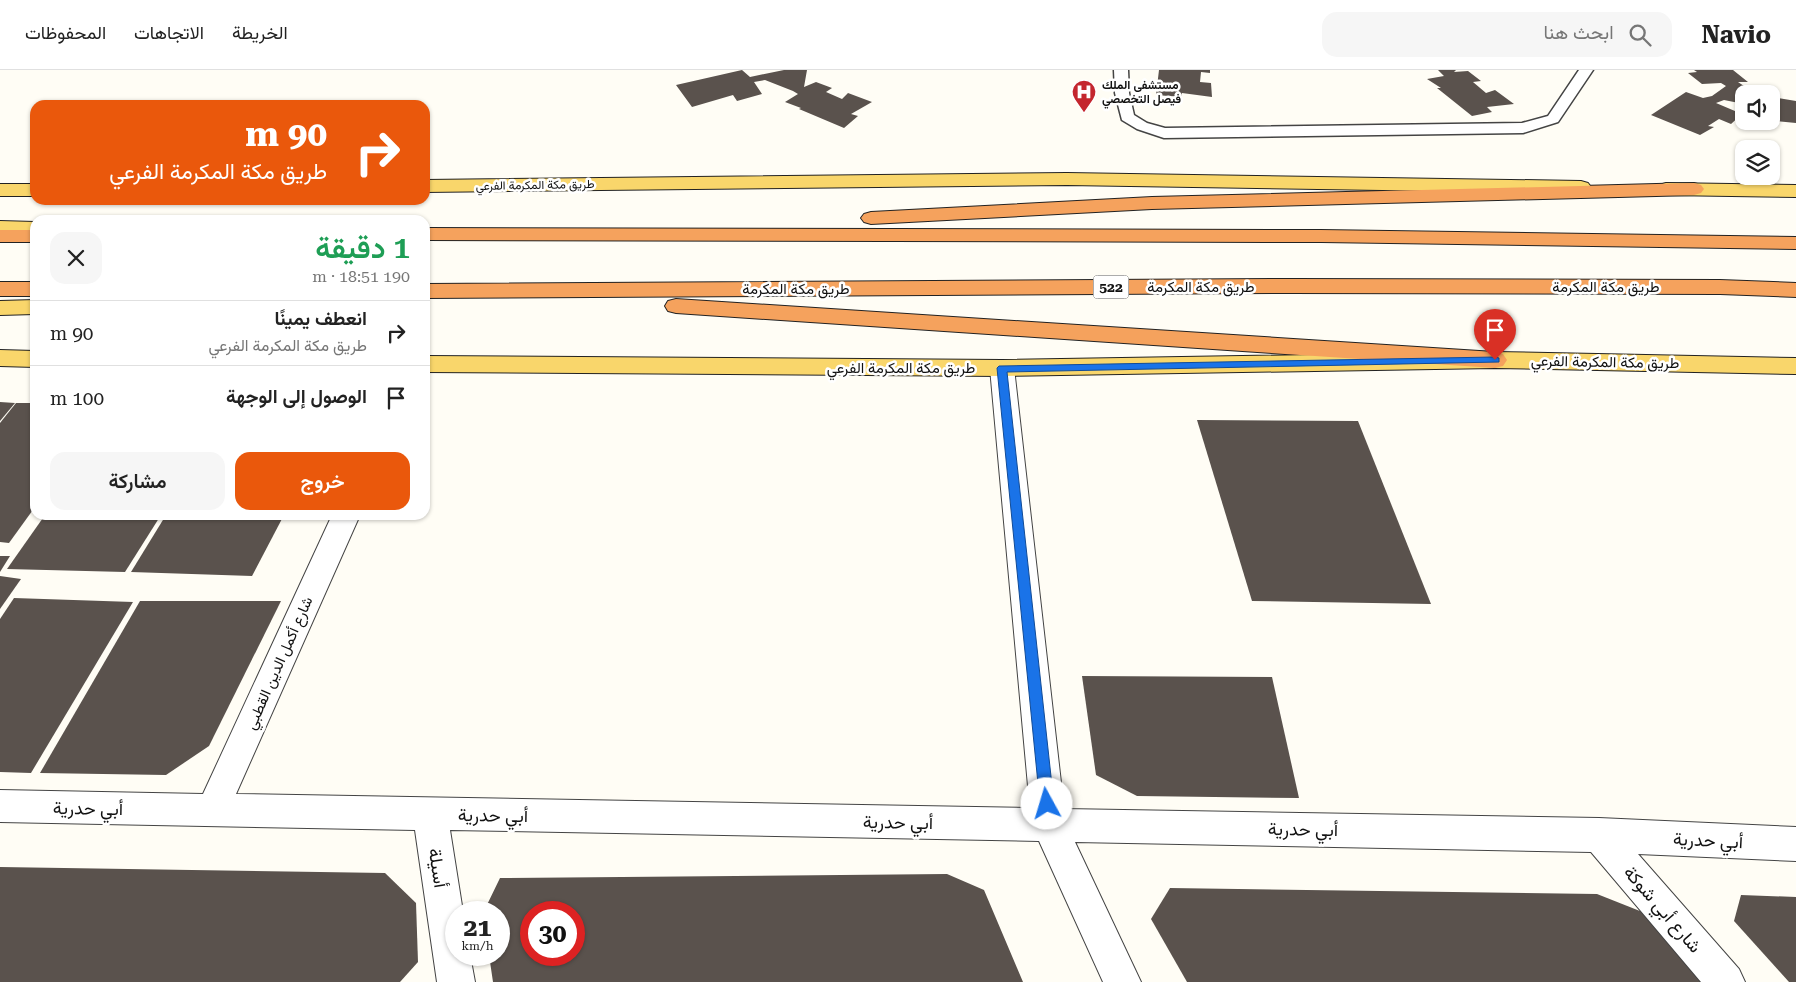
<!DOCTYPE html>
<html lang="ar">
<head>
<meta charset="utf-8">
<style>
  :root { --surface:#fff; --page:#f6f6f6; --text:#222; --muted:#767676; --line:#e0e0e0; --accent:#ea580c }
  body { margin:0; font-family:"Roboto Serif",Vazirmatn,serif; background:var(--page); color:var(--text); direction:rtl; height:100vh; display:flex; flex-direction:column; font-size:19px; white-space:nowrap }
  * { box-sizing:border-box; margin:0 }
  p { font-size:16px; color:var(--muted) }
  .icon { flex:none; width:28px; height:28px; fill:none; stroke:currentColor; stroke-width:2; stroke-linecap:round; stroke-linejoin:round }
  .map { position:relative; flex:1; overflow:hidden; direction:ltr }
  .sheet { position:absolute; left:30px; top:145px; width:400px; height:305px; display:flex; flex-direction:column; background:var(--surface); border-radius:15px; box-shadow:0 1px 4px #0004; direction:rtl }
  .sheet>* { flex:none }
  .hud { position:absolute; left:30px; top:30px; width:400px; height:105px; border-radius:15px; box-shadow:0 1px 4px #0004; direction:rtl; background:#ea580c; color:#fff; overflow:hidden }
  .buttons { position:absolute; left:1735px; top:15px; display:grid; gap:10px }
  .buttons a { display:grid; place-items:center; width:45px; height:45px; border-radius:10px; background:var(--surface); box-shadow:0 1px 4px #0004; font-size:25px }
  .speed { position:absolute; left:445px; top:831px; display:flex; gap:10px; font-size:25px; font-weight:700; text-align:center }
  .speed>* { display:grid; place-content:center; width:65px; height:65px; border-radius:50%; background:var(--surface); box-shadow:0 1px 4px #0004; line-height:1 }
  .speed small { font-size:12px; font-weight:400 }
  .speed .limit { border:8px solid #d22; background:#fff; color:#111 }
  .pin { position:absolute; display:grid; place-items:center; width:42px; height:42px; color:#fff; margin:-51px -21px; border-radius:50% 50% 50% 0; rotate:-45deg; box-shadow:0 0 5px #0007 }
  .pin .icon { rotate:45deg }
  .me { position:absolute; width:55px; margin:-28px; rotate:354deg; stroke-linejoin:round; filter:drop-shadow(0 0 4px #0008) }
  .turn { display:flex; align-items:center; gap:18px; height:105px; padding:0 20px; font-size:22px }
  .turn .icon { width:65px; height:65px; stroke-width:2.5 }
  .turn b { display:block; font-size:35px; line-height:42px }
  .round { display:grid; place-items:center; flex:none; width:52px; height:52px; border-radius:15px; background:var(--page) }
  .summary { display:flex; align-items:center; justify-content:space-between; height:85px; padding:0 20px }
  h1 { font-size:30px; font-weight:600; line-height:38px; color:#1e9e55 }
  .button { display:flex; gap:10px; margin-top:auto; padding:10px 20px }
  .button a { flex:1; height:58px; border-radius:15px; background:var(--accent); color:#fff; font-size:20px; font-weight:600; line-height:58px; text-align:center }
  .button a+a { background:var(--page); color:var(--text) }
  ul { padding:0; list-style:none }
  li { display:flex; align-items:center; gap:15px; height:65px; padding:0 20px; border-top:1px solid var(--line) }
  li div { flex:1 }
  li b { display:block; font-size:19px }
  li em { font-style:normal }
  header { display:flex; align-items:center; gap:30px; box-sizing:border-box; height:70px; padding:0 25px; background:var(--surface); border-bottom:1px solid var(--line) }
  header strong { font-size:24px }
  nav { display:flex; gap:28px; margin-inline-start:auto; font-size:18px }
  .search { width:350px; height:45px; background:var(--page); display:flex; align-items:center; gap:12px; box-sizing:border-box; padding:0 18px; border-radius:15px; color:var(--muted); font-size:19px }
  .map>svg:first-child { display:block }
  .building { fill:#5a524d; fill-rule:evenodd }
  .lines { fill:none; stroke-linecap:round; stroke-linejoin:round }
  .lane-casing { stroke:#444; stroke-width:3 }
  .street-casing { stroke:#444; stroke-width:2 }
  .primary-casing { stroke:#222; stroke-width:2 }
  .highway-casing { stroke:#222; stroke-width:2 }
  .lane { fill:#fff; fill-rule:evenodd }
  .street { fill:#fff; fill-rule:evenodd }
  .primary { fill:#f9d66b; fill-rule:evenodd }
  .highway { fill:#f5a25d; fill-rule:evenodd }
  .route { fill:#1a73e8; stroke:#114b97 }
  .labels { text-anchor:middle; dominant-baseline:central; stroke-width:5; stroke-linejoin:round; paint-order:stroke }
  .far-poi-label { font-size:12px; font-weight:bold; fill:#111; stroke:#fff; text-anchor:start }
  .far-street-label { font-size:12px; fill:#111; stroke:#fff }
  .shield { fill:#fff; stroke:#585858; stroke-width:1 }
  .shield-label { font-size:14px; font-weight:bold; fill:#111 }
  .street-label { font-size:15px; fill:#111; stroke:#fff }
  .near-street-label { font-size:18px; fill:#111; stroke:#fff }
</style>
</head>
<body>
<header>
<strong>Navio</strong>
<div class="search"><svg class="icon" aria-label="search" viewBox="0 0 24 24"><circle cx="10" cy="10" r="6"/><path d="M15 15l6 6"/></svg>ابحث هنا</div>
<nav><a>الخريطة</a><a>الاتجاهات</a><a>المحفوظات</a></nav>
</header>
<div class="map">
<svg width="1796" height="912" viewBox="0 0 1796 912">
  <rect width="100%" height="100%" fill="#fffdf5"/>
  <g class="building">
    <polygon points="742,0 750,7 784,0 807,0 804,17 816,12 832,18 826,22 842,29 848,23 872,32 851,44 858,46 844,58 799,39 801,38 785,32 798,24 793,21 765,10 754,12 762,24 737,31 733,25 692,37 676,15"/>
    <polygon points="1159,0 1210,0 1210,3 1201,2 1200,12 1211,13 1212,27 1182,23 1181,27 1156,25"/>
    <polygon points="1438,0 1456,0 1454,2 1468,1 1481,11 1473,12 1486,23 1495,20 1514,34 1487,37 1492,42 1472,46 1437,18 1441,18 1427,9 1444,6"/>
    <polygon points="1694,0 1733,0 1748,12 1738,12 1756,24 1744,24 1744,34 1724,30 1716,33 1742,44 1731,54 1719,49 1708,56 1714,57 1700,65 1651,45 1686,22 1703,28 1712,26 1726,16 1721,13 1702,14 1688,3 1697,2"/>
    <polygon points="1771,27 1796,31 1796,53 1776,51 1775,41 1771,40"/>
    <polygon points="0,332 15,333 0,351"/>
    <polygon points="16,333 35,333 35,437 9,473 0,472 0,353"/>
    <polygon points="1197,350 1358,351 1431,534 1252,531"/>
    <polygon points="45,445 161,445 125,502 7,499"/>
    <polygon points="166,445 284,445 252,506 131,502"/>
    <polygon points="0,486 10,486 0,502"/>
    <polygon points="0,506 21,509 0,539"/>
    <polygon points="14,528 133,532 31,703 0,702 0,549"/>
    <polygon points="140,531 281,531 209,676 166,705 40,703"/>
    <polygon points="1082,606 1272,607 1299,728 1137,726 1096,705"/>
    <polygon points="0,797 385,803 416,833 418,892 400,912 0,912"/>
    <path d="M947,804L984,820L1023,912H493L489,885H499V842H484V841L500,808ZM531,842H574V885H531Z"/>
    <polygon points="1170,818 1597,824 1650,845 1706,912 1187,912 1151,849"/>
    <polygon points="1741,825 1796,827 1796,912 1789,912 1734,851"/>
  </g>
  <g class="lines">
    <defs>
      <polygon id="lane" points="1114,0 1128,0 1129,23 1134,45 1147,53 1165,58 1522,53 1548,46 1579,0 1593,0 1558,52 1523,63 1164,68 1137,59 1122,50 1115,23"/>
      <polygon id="street" points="1002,290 1010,292 1014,298 1064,739 1599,748 1796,757 1796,791 1638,784 1739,899 1745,912 1701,912 1591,782 1075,772 1141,912 1103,912 1039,771 450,760 463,842 456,842 456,885 470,885 475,912 437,912 415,760 0,752 0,720 203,724 332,445 360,445 236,724 1030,738 990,298 994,292"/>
      <g id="primary">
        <polygon points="1067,103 1581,111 1588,113 1591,117 1588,121 1581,123 1067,115 425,122 425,110"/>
        <polygon points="1666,113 1796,115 1796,127 1666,125 1659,123 1656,119 1659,115"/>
        <rect x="0" y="114" width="35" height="12"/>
        <polygon points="0,151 35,152 35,164 0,163"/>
        <polygon points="35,230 35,244 0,245 0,231"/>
        <polygon points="0,280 35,281 35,297 0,296"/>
        <polygon points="1495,282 1796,288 1796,304 1495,298 1002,306 425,302 425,286 1002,290"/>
      </g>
      <g id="highway">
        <polygon points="1694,113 1701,115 1704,119 1701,123 1694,125 1152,139 871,154 864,152 861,148 864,144 871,142 1152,127"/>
        <polygon points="425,158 1321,160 1796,167 1796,179 1321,172 425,170"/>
        <rect x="0" y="160" width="35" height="12"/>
        <polygon points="1290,209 1720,210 1796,213 1796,227 1720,224 1290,223 425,228 425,214"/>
        <rect x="0" y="212" width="35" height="14"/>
        <polygon points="676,229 1495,282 1503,284 1507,290 1503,296 1495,298 676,243 668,241 665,236 668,231"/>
      </g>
    </defs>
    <use href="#lane" class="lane-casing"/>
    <use href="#street" class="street-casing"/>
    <use href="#primary" class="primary-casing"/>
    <use href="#highway" class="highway-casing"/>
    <use href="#lane" class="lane"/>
    <use href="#street" class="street"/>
    <use href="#primary" class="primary"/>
    <use href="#highway" class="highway"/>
  </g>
  <polygon class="route" points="1495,287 1499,288 1499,292 1007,302 1054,734 1052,739 1047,741 1042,739 1040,734 997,298 999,296"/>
  <defs>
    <symbol id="hospital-pin" viewBox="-11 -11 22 30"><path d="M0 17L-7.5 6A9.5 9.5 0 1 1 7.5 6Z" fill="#c4262e" stroke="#fff"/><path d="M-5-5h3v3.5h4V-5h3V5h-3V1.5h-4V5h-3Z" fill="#fff"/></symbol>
  </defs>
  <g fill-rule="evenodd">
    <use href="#hospital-pin" x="1070" y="8" width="28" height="38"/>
  </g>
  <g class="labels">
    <g class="far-poi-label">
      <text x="1102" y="15">مستشفى الملك<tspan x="1102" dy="14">فيصل التخصصي</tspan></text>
    </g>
    <g class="far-street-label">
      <text transform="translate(535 115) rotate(-1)">طريق مكة المكرمة الفرعي</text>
    </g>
    <rect class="shield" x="1093.5" y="205.5" width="35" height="23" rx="4"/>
    <g class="shield-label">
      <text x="1111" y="217">522</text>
    </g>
    <g class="street-label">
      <text x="1201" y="217">طريق مكة المكرمة</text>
      <text x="1606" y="217">طريق مكة المكرمة</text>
      <text x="796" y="219">طريق مكة المكرمة</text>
      <text transform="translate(1605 292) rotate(1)">طريق مكة المكرمة الفرعي</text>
      <text x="901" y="298">طريق مكة المكرمة الفرعي</text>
      <text transform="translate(279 593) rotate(-66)">شارع أكمل الدين القطبي</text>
    </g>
    <g class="near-street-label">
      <text transform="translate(88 738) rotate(1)">أبي حدرية</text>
      <text transform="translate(493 745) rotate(1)">أبي حدرية</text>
      <text transform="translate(898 752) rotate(1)">أبي حدرية</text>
      <text transform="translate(1303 759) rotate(1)">أبي حدرية</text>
      <text transform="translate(1708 770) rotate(3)">أبي حدرية</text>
      <text transform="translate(438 798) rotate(81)">أسيلة</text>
      <text transform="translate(1663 839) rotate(49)">شارع أبي شوكة</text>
    </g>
  </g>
</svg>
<div class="buttons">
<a><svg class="icon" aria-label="sound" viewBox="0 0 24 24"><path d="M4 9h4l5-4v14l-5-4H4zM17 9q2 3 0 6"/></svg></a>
<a><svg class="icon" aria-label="layers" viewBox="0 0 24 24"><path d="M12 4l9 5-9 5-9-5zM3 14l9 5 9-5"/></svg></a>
</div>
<div class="speed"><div>21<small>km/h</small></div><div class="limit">30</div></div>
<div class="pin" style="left:1495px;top:290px;background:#d93025"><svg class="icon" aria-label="arrive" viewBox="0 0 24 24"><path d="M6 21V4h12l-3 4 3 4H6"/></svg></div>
<svg class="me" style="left:1047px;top:734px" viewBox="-20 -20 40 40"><circle r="19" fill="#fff"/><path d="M0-13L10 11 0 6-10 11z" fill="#1a73e8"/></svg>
<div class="hud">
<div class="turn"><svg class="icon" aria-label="right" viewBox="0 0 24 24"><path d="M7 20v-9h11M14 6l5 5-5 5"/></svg><div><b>90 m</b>طريق مكة المكرمة الفرعي</div></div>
</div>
<section class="sheet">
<div class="summary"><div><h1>1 دقيقة</h1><p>190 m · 18:51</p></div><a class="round"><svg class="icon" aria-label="close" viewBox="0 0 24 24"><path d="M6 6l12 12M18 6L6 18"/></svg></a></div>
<ul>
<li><svg class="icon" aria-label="right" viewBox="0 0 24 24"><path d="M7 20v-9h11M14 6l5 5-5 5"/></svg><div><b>انعطف يمينًا</b><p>طريق مكة المكرمة الفرعي</p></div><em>90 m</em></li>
<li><svg class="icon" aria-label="arrive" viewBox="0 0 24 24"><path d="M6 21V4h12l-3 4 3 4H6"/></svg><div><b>الوصول إلى الوجهة</b></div><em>100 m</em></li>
</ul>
<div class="button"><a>خروج</a><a>مشاركة</a></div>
</section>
</div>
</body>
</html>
